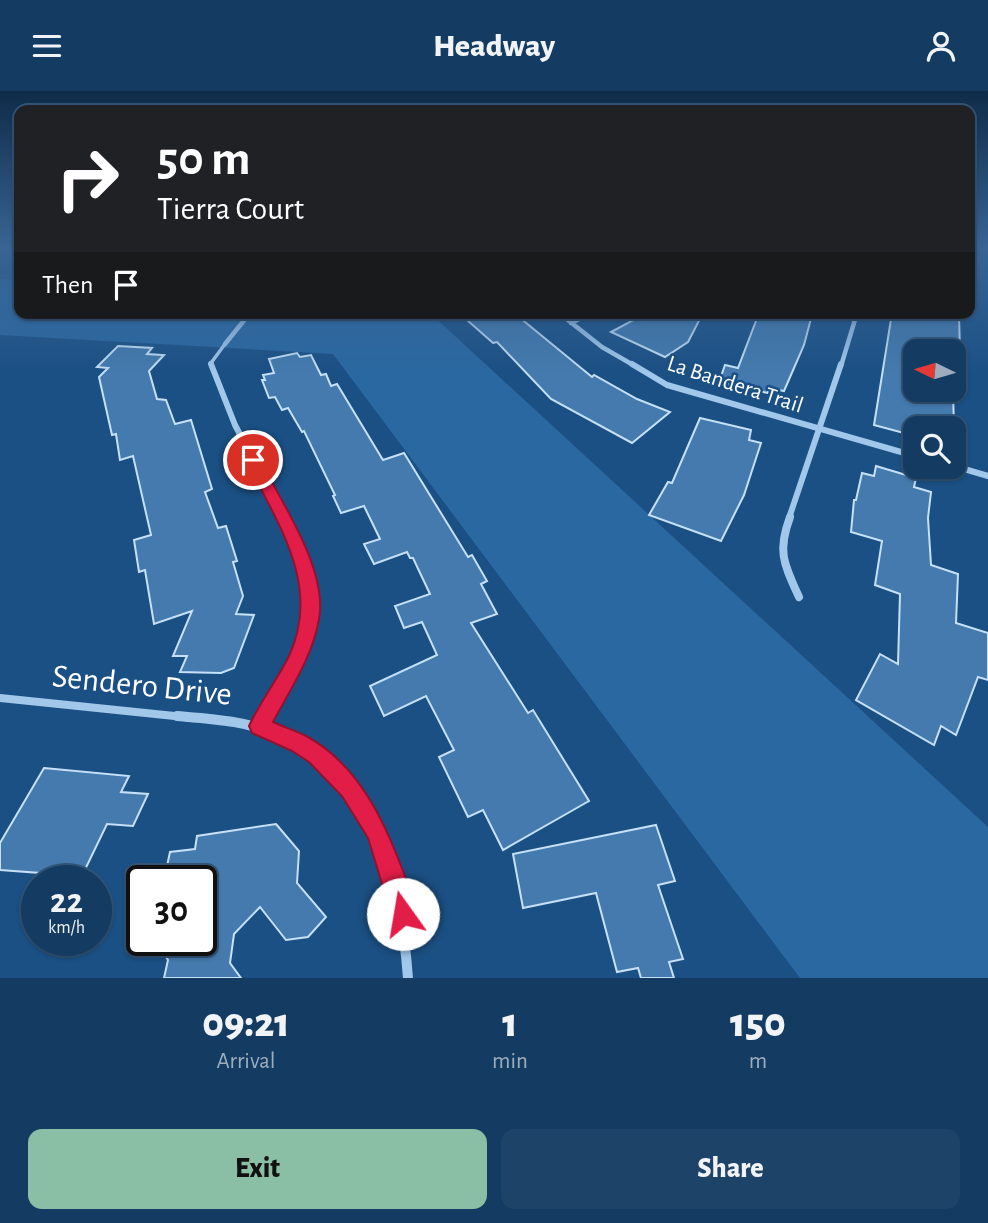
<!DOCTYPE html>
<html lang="en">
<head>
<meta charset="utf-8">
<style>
  :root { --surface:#143c63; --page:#1d4369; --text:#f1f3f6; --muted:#9dadbe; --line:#335678; --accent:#8abfa5 }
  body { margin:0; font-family:"Alegreya Sans",sans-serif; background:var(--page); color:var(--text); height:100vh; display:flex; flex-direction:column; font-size:26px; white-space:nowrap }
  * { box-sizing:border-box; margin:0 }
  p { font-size:23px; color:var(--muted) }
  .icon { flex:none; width:38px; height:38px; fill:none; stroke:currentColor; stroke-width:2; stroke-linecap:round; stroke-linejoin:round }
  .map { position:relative; height:887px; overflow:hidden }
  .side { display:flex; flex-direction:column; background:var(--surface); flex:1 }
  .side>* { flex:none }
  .banner { position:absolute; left:14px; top:14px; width:961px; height:214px; border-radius:14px; box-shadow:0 2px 5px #0004,0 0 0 2px var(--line); background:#202124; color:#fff; overflow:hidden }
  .needle { width:46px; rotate:275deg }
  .fabs { position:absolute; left:903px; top:248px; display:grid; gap:14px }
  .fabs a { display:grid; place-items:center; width:63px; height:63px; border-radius:14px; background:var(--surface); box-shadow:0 2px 5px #0004,0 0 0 2px var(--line); font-size:35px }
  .speed { position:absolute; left:21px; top:774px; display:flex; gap:14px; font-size:35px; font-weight:700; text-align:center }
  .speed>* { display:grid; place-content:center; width:91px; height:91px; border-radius:50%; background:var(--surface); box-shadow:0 2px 5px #0004,0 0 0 2px var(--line); line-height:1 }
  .speed small { font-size:18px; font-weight:400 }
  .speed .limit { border:4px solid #111; border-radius:10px; background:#fff; color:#111 }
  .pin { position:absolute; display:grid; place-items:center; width:60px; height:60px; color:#fff; margin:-30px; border:4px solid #fff; border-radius:50%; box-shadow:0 2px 7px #0007 }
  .me { position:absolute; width:77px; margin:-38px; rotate:347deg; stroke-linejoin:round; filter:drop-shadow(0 0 5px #0008) }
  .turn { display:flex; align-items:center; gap:24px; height:147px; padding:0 28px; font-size:32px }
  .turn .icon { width:91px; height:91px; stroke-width:2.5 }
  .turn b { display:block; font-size:49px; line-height:60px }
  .then { display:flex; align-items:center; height:66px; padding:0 28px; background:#0003; gap:14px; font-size:26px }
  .eta { display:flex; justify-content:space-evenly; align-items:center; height:119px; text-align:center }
  .eta b { font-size:42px; font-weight:800; line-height:49px }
  .cta { display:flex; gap:14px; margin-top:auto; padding:14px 28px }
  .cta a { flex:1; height:80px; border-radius:14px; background:var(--accent); color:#111; font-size:28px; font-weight:800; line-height:80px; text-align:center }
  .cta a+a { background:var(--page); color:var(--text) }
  header { display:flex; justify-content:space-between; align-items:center; height:91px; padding:0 28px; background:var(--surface); font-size:32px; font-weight:800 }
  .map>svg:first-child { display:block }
  .green { fill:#2a68a1 }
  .building { fill:#447aad; stroke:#c6e0f8; stroke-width:2 }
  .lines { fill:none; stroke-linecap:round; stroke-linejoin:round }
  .service { stroke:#a1c7eb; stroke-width:3.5 }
  .minor-far3 { stroke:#a1c7eb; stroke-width:4.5 }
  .minor-far2 { stroke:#a1c7eb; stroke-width:6 }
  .minor-far1 { stroke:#a1c7eb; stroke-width:8 }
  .minor { stroke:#a1c7eb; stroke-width:10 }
  .route { fill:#e11d48; stroke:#92132f; stroke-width:2 }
  .labels { text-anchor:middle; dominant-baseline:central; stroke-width:5; stroke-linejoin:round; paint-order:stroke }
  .far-street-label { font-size:23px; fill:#fff; stroke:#1b5084 }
  .near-street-label { font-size:33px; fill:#fff; stroke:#1b5084 }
</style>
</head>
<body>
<header><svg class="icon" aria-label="menu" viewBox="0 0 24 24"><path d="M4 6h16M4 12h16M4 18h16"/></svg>Headway<svg class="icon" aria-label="person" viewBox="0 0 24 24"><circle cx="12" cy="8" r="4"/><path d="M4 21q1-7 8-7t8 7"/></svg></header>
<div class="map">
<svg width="988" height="887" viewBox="0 0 988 887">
  <rect width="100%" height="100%" fill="#1b5084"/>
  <polygon class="green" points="0,188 19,189 19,222 430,222 988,736 988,887 800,887 333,263 0,244"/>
  <g class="building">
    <polygon points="459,222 514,222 592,286 594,284 637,308 670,321 632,352 551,308 497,251 493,252"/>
    <polygon points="648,222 703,222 688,251 665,266 611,241 637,227 643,229"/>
    <polygon points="759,222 812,224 804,254 784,300 769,297 768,302 719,291 725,274 738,277"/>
    <polygon points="892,222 959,222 960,261 915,261 915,299 953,299 954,338 915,338 915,345 874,334"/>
    <polygon points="118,255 152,257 147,263 164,264 149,280 157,308 166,309 175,333 191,329 212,398 205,401 218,437 226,435 237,470 233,471 243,505 236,523 254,524 234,577 221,582 180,581 187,565 173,565 192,520 154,533 145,479 139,481 134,449 151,444 133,365 120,369 116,343 112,344 99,286 108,277 97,276"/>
    <polygon points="297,262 300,266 311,264 321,284 326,283 331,295 337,293 383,369 404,362 468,466 472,464 487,490 481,493 497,523 471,532 528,622 533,619 589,710 503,759 483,719 468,726 439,666 454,659 426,605 384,625 370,595 437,564 422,531 404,537 395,515 430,503 413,467 410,467 407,461 374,473 364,453 380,448 364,415 341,422 333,405 335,404 304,340 302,341 288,317 282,319 275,306 269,307 262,289 265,289 263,284 274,282 269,268"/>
    <polygon points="700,327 751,339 749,349 761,352 744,404 721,450 649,424 668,391 672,392"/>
    <polygon points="876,375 916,387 914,396 931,401 928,427 931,474 958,483 956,532 988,542 988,589 978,586 956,644 941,635 934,654 856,609 880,563 898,573 900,503 875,494 882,450 851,441 854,409 856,409 862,382 874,385"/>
    <polygon points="44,677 129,685 121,701 148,703 133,735 107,733 80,789 37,789 40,782 0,779 0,752"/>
    <polygon points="276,733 299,760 297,792 326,826 308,846 286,849 260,816 234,843 230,872 241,887 164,887 168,869 154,849 201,849 201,789 164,789 170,761 195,758 197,745"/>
    <polygon points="656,734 675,790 658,794 683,868 669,871 674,887 641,887 638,877 617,881 596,802 523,817 513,763"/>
  </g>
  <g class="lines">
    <polyline class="service" points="211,272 225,253"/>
    <g class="minor-far3">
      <polyline points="559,222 602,256 635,275"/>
      <polyline points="571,232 592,222"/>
      <polyline points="225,253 250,222"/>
      <polyline points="211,272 212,275"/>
      <polyline points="841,275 857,222"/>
    </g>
    <g class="minor-far2">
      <polyline points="211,273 235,334 284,427"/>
      <polyline points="632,273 667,294 915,365"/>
      <polyline points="954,375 988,385"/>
      <polyline points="789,427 841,273"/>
    </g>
    <g class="minor-far1">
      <path d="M790,426C777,461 784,473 799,506"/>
      <polyline points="0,607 194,627"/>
      <path d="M265,627C311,544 328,516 283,426"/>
    </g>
    <g class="minor">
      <path d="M177,625C212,628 249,630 281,645C376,690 401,792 408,887"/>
      <polyline points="260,635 266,625"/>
    </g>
  </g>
  <linearGradient id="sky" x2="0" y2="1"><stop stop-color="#0f2c49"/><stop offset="0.56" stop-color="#396494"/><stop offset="1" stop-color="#396494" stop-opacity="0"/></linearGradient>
  <rect width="988" height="282" fill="url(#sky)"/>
  <path class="route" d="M253,365L260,369C282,412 328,479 319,528C313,565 290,599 273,631C284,636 297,640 308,646C358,674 384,729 403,780C409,796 418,815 412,832L403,835L394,832L368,747L342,705L309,671L292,660L252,642L249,635C260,611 277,589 289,565C322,494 277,432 246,369Z"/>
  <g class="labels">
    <g class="far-street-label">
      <text transform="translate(735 294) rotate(18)">La Bandera Trail</text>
    </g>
    <g class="near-street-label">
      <text transform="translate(142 595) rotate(6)">Sendero Drive</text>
    </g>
  </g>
</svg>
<div class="fabs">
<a><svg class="needle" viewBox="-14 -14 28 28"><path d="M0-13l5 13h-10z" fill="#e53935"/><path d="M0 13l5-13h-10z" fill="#9dadbe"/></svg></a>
<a><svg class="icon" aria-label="search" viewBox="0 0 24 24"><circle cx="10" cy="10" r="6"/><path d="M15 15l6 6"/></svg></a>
</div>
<div class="speed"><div>22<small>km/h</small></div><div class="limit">30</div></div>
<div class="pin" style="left:253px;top:369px;background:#d93025"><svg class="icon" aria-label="arrive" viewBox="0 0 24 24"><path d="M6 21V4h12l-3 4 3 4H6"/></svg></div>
<svg class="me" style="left:403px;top:823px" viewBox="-20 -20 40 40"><circle r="19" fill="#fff"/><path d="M0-13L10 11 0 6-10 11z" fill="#e11d48"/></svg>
<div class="banner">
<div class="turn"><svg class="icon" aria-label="right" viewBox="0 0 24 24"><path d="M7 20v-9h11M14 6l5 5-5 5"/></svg><div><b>50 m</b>Tierra Court</div></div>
<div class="then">Then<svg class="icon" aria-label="arrive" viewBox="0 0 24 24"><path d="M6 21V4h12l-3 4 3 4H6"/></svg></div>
</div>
</div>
<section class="side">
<div class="eta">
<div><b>09:21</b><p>Arrival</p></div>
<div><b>1</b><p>min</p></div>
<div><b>150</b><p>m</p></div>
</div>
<div class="cta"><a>Exit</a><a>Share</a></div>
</section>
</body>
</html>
